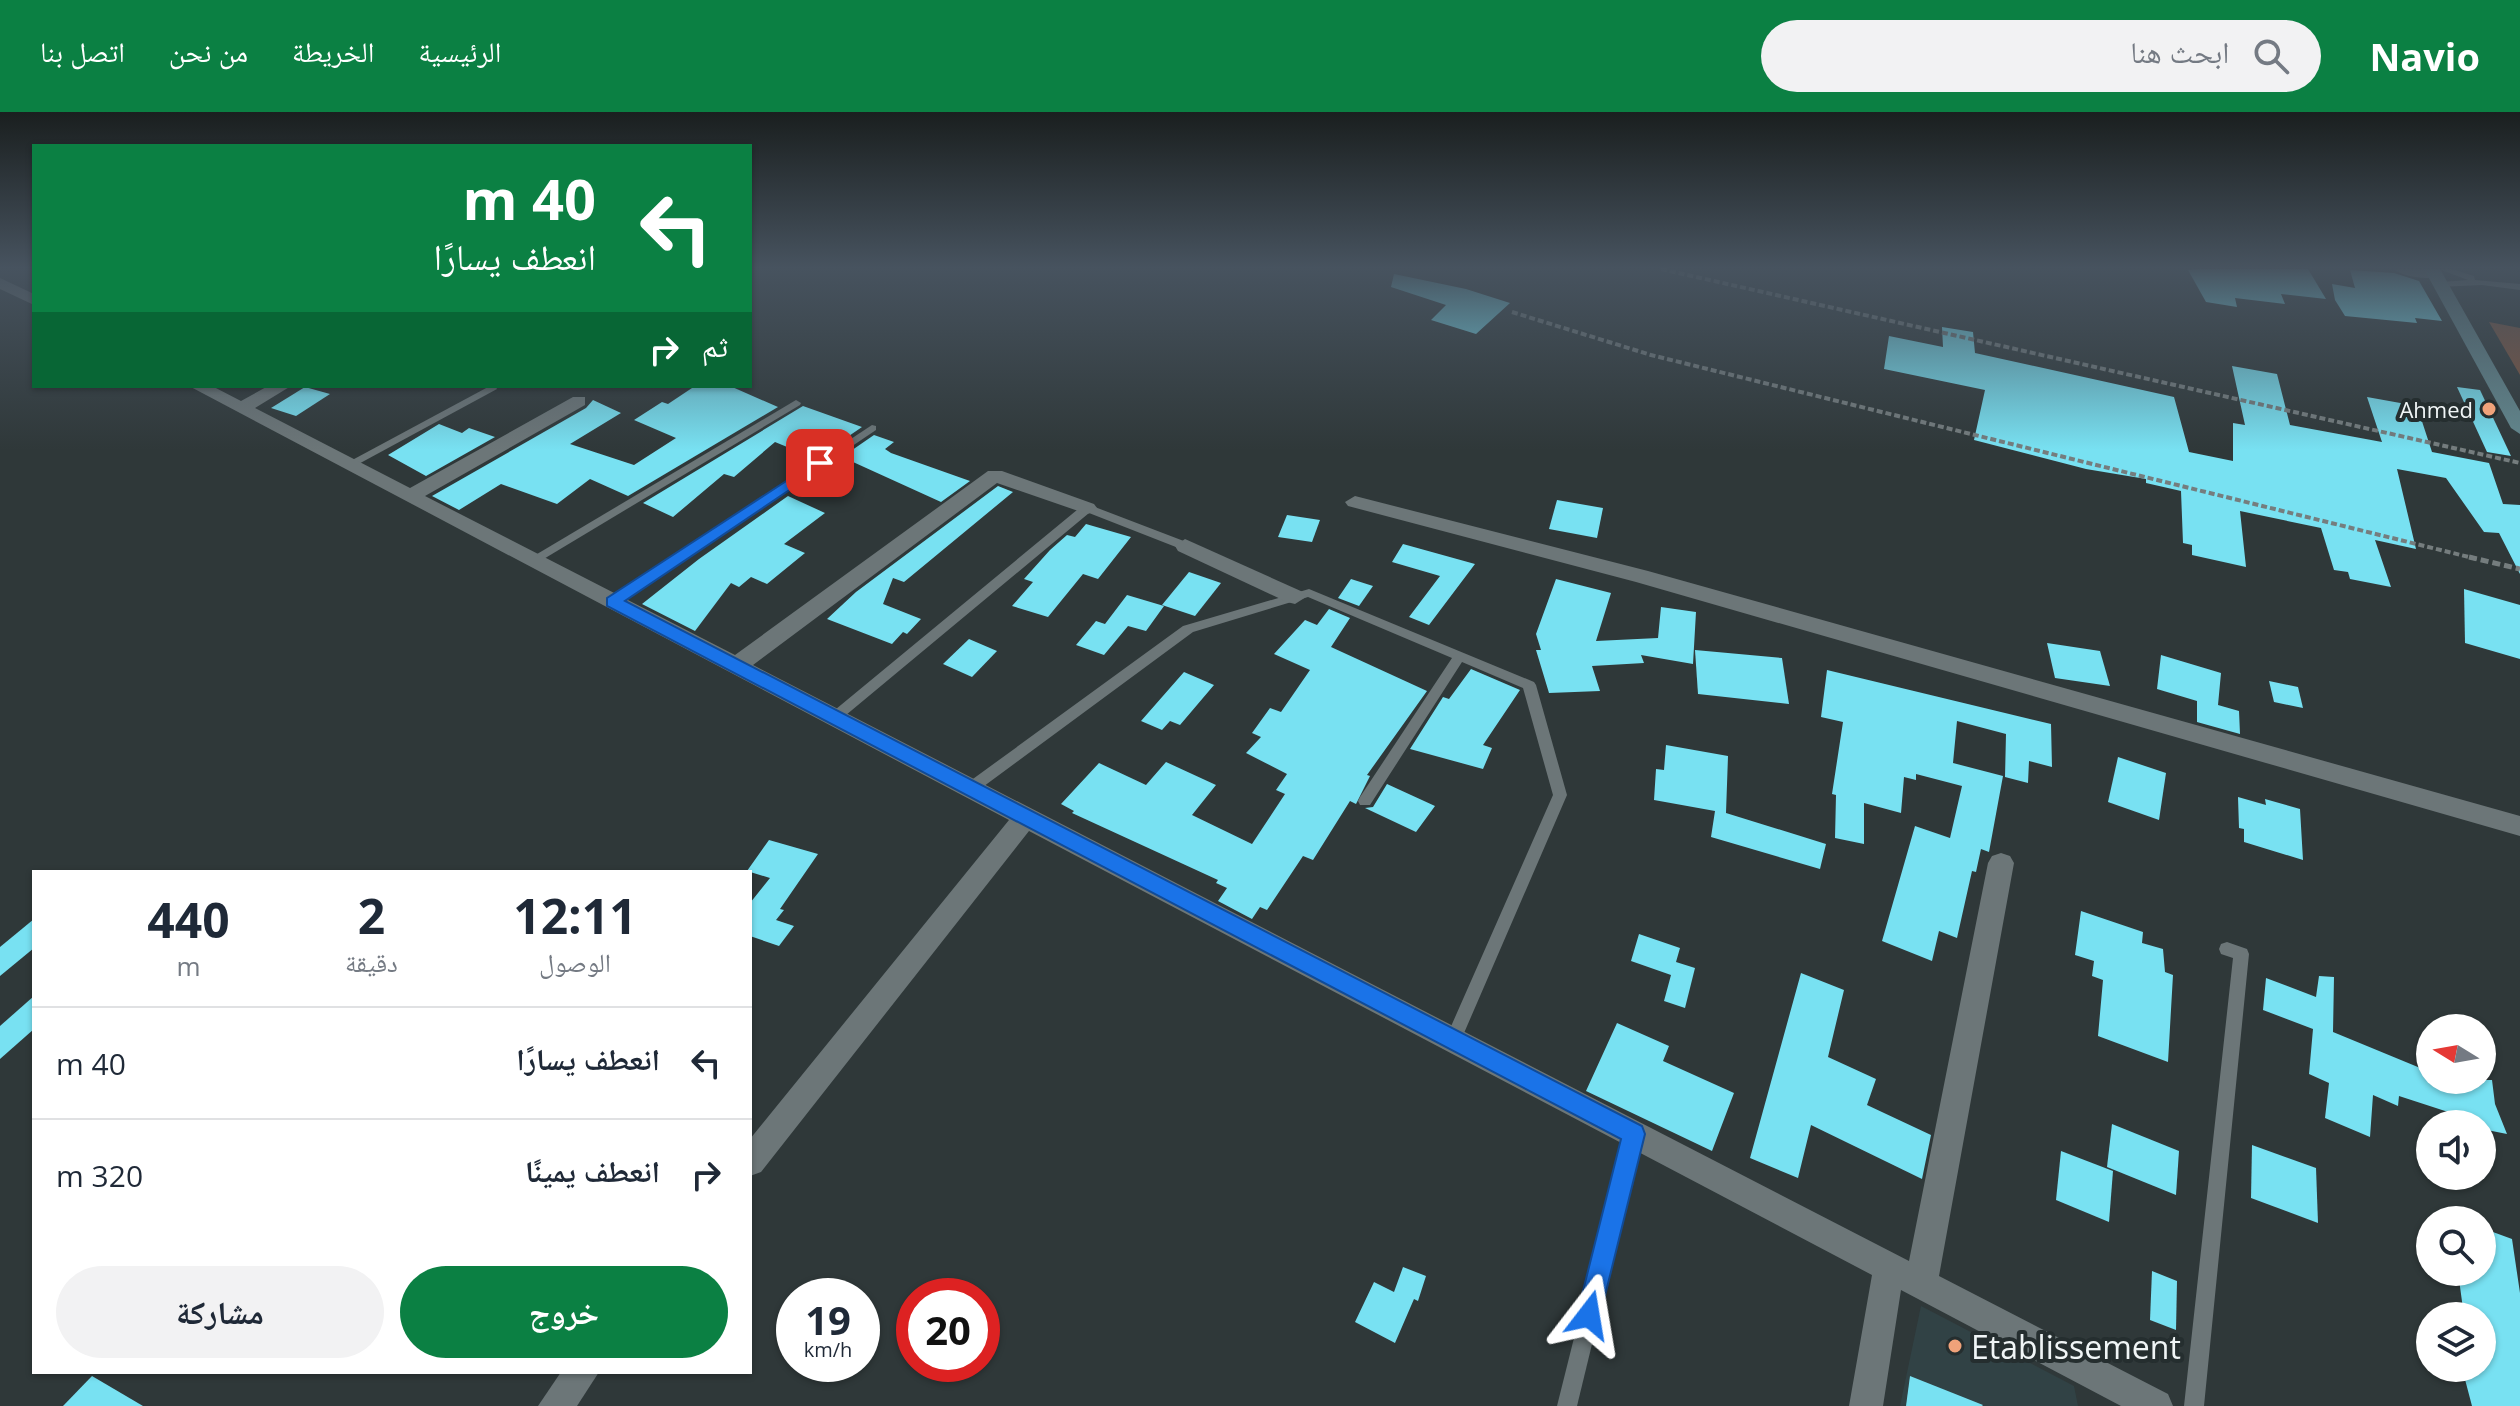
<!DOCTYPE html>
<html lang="ar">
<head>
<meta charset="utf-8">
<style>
  :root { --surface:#fff; --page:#f2f2f3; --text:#1f2937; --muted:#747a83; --line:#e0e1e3; --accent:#0b8043 }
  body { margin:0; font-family:"Open Sans","Noto Naskh Arabic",sans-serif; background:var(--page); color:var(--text); direction:rtl; height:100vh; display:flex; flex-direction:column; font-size:30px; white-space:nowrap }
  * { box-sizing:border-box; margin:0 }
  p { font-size:26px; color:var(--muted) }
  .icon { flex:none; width:44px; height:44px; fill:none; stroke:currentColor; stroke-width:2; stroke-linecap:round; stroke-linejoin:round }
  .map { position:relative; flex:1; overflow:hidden; direction:ltr }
  .panel { position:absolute; left:32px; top:758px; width:720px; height:504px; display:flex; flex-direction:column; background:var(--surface); border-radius:0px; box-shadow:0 2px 6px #0004; direction:rtl }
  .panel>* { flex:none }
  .hud { position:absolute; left:32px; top:32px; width:720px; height:244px; border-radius:0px; box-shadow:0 2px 6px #0004; direction:rtl; background:#0b8043; color:#fff; overflow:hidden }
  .needle { width:52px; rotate:281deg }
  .buttons { position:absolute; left:2416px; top:902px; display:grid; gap:16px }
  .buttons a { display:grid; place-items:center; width:80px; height:80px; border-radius:50%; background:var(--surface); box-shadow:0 2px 6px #0004; font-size:40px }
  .speed { position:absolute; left:776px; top:1166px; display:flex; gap:16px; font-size:40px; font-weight:700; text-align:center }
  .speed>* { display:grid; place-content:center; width:104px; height:104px; border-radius:50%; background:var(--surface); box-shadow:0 2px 6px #0004; line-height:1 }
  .speed small { font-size:20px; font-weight:400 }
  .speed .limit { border:12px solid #d22; background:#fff; color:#111 }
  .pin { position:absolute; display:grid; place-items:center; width:68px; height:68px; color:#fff; margin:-34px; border-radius:16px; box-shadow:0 4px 12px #0006 }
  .me { position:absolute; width:88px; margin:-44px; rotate:14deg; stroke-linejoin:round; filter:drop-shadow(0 0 6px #0008) }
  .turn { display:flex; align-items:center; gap:28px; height:168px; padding:0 24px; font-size:36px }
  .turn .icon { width:104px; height:104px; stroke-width:2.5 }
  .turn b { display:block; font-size:56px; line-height:68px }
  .then { display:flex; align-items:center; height:76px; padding:0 24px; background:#0003; gap:16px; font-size:30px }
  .eta { display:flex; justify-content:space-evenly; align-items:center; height:136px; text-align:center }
  .eta b { font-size:48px; font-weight:700; line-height:56px }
  .cta { display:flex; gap:16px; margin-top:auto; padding:16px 24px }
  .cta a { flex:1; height:92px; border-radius:48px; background:var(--accent); color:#fff; font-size:32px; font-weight:700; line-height:92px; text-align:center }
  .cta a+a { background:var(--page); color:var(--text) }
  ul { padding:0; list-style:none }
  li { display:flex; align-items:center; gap:24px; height:112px; padding:0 24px; border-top:2px solid var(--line) }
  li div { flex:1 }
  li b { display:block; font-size:30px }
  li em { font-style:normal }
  header { display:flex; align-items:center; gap:48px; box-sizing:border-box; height:112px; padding:0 40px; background:var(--accent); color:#fff }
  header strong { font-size:38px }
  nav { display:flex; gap:44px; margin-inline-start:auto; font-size:28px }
  .search { width:560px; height:72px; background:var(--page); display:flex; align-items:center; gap:20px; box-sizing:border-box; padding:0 28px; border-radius:44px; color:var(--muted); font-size:30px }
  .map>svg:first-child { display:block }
  .built { fill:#314245 }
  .green { fill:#7e543e }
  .building { fill:#78e1f2 }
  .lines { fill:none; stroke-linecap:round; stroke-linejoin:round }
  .path-far1 { stroke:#757d7e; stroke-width:4; stroke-dasharray:6 3; stroke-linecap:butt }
  .path { stroke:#757d7e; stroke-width:5; stroke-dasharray:8 4; stroke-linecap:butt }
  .service { fill:#6c7678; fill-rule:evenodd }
  .minor { fill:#6c7678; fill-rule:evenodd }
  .secondary { fill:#63888e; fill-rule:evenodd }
  .route { fill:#1a73e8; stroke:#114b97; stroke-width:2 }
  .poi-dot { fill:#f0a27a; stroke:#252e2f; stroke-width:3 }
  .labels { text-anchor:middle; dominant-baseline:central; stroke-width:8; stroke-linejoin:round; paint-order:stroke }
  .far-poi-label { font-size:22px; fill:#f0f5f6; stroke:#252e2f; text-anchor:end }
  .near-poi-label { font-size:32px; fill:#f0f5f6; stroke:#252e2f; text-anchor:start }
</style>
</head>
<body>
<header>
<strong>Navio</strong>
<div class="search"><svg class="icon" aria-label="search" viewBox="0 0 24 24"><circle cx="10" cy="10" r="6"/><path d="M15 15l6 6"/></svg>ابحث هنا</div>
<nav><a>الرئيسية</a><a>الخريطة</a><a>من نحن</a><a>اتصل بنا</a></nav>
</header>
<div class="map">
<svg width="2520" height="1294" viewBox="0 0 2520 1294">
  <rect width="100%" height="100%" fill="#2f3839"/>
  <polygon class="built" points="1921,1194 2074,1274 2078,1294 1900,1294"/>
  <polygon class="green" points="2489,210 2520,216 2520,263"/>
  <g class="building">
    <polygon points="2198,157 2308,157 2326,187 2281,182 2285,192 2235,186 2237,195 2206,190 2188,158"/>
    <polygon points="2350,158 2394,161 2419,169 2442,209 2415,206 2417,211 2345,204 2335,188 2332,172 2355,176"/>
    <polygon points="1394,162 1466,177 1510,191 1476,222 1431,208 1446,193 1391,175"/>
    <polygon points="1942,215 1973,220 1975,241 2174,285 2189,340 2233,349 2233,311 2245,313 2232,254 2277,262 2290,313 2382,330 2367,285 2417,294 2432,340 2489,351 2503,392 2520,393 2520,462 2499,421 2484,420 2446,366 2397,357 2416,437 2375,428 2391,475 2350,467 2348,460 2334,458 2321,416 2240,399 2246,455 2192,443 2192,433 2183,431 2181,379 2146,371 2146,367 2086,357 1974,328 1985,278 1884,257 1889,224 1943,235"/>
    <polygon points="695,274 730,274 778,295 628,384 590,367 557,392 501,372 459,398 432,384 586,296 593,288 621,301 570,332 634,353 676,326 634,308 662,290 668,292"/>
    <polygon points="305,275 330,282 296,304 271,296"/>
    <polygon points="2457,275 2480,278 2511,344 2487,340"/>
    <polygon points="803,294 862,315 827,339 819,336 809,344 775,330 734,365 724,362 673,405 643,391"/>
    <polygon points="439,312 462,321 469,316 495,325 426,364 388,343"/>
    <polygon points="874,323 894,330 885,337 891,341 970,369 941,390 842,345"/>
    <polygon points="998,374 1013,380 904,470 893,466 883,492 921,507 907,522 903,520 892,532 827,507 856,480"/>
    <polygon points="788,384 825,401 784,432 805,441 767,472 751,465 739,475 731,471 695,519 642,492 699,447"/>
    <polygon points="1557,388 1603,396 1597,426 1549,417"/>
    <polygon points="1287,403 1320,408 1312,430 1278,425"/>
    <polygon points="1086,412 1131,425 1098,467 1083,462 1048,505 1012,494 1033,470 1024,467 1050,438 1067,423 1075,425"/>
    <polygon points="1403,432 1475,452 1429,513 1409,505 1440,464 1392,450"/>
    <polygon points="1189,460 1221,471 1195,504 1162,493"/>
    <polygon points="1351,467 1373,474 1359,494 1338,486"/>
    <polygon points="1556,467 1611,481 1596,529 1658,526 1661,495 1696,500 1693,552 1641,543 1644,551 1592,554 1600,579 1549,581 1536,538 1541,538 1536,522"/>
    <polygon points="2464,477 2520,493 2520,547 2465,531"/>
    <polygon points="1127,483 1164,494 1146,519 1128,514 1104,543 1076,533 1096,509 1105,512"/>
    <polygon points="1329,497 1350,506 1331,535 1427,579 1367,663 1370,664 1356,692 1350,689 1313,748 1303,744 1267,798 1260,795 1252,807 1218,789 1227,776 1216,771 1218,768 1072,701 1074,699 1061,692 1099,651 1146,673 1166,650 1216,673 1192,703 1252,732 1285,682 1276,678 1287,662 1246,641 1261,625 1252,621 1270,596 1281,600 1310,558 1274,542 1305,508 1317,513"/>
    <polygon points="969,527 997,539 972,565 943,552"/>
    <polygon points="2047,531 2100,539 2110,574 2055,566"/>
    <polygon points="1695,538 1782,546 1789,592 1698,582"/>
    <polygon points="2161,543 2221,561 2218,593 2239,599 2240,622 2197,610 2197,589 2157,577"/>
    <polygon points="1471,557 1520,578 1483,633 1492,636 1483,657 1410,637 1443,585 1449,587"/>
    <polygon points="1827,558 2051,612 2052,655 2029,649 2028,671 2005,665 2006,622 1957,609 1953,651 2003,664 1989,740 1981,737 1976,760 1972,759 1957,826 1939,819 1932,849 1882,829 1915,714 1950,726 1962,674 1916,662 1916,668 1904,665 1901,701 1864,691 1864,732 1835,726 1836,683 1832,682 1843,610 1821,605"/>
    <polygon points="1184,560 1214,573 1180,613 1170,609 1162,618 1141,609"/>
    <polygon points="2269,569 2298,575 2303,596 2274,590"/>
    <polygon points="1666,633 1728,644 1726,701 1826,732 1820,757 1711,725 1715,699 1654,688 1656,657 1664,658"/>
    <polygon points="2118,645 2166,661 2159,708 2108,690"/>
    <polygon points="1387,672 1435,694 1416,720 1365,696 1373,695"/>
    <polygon points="2238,685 2266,693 2265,687 2300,697 2303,748 2244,730 2244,717 2239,716"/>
    <polygon points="769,728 818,742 780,797 784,798 776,808 794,814 779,834 750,824 750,791 770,766 747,759"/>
    <polygon points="2081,799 2143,820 2142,831 2163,837 2165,860 2173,863 2168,950 2098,924 2103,868 2092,864 2094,849 2075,843"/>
    <polygon points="34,807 34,836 0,864 0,835"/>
    <polygon points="1639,822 1680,836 1676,850 1695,856 1685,896 1664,889 1671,863 1631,849"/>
    <polygon points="1801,861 1844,878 1828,945 1876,967 1867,993 1931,1023 1922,1067 1811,1013 1798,1066 1750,1046"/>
    <polygon points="2319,864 2334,865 2333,920 2430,960 2430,968 2482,968 2484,961 2486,968 2492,968 2495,992 2507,1022 2482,1017 2482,1011 2399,984 2398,994 2373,983 2370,1025 2325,1006 2329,971 2309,962 2313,917 2263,898 2266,866 2316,885"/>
    <polygon points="34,884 34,917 0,947 0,914"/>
    <polygon points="1617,911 1669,934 1663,949 1734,981 1712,1039 1586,979"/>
    <polygon points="2112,1012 2179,1039 2176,1083 2107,1055"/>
    <polygon points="2252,1033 2316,1056 2318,1111 2251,1086"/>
    <polygon points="2061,1039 2113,1059 2109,1110 2056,1088"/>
    <polygon points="2482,1116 2512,1127 2520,1181 2520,1294 2472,1294 2462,1256 2482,1256 2482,1204 2464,1204 2458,1160 2482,1160"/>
    <polygon points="1403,1155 1426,1164 1418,1189 1414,1187 1395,1231 1355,1210 1374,1170 1394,1180"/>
    <polygon points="2152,1159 2177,1169 2176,1218 2150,1208"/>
    <polygon points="92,1264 143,1294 63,1294"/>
    <polygon points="1910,1264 1983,1293 1982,1294 1906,1294"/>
  </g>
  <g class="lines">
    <g class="path-far1">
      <polyline points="1661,157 2520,351"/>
      <polyline points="1512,200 1651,243 2477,447"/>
    </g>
    <polyline class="path" points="2469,445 2520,457"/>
    <g class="service">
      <polygon points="2439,157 2452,157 2474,164 2475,168 2520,172 2520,178 2482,173 2438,175 2438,171 2441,170 2468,168"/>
      <polygon points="488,275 496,275 497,277 353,355 349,356 343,353"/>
      <polygon points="796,288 801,291 800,293 537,451 529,451 527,448"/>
      <polygon points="872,313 876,314 876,318 617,493 609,493 607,490 609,487"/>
      <polygon points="1087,392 1189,431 1191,434 1185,438 1181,437 1089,401 840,608 830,608 828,605 830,602 1083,393"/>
      <polygon points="1309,477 1534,570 1536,573 1567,683 1461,928 1459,933 1453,935 1447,933 1445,928 1553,683 1523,576 1462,550 1370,693 1360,693 1358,689 1360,685 1452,546 1308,485 1193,520 976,680 966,680 964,676 966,672 1183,514"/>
      <polygon points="2227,830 2247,837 2249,842 2204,1294 2184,1294 2233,846 2221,842 2219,837 2221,832"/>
      <polygon points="1634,1014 1640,1016 1643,1022 1577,1294 1557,1294 1625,1022 1628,1016"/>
    </g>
    <g class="minor">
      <path d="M2393,157H2431L2443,162C2433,170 2403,165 2393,157Z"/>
      <polygon points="0,166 34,182 34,193 0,177"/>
      <polygon points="189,274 212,274 241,289 268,274 291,274 255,296 410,376 573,285 585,285 585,293 425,384 735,543 988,359 1002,359 1094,392 1097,396 1094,400 1087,402 997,371 753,553 1909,1149 1988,751 1992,744 2001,741 2010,744 2014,751 1939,1164 2168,1282 2173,1294 2121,1294 1901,1178 1883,1294 1849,1294 1872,1163 1029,719 761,1060 750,1064 750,1027 1009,708"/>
      <polygon points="1355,384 1648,459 2520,704 2520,724 1636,470 1348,394 1345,390"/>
      <polygon points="1185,427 1303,480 1306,485 1295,492 1287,490 1178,439 1175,434"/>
      <polygon points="561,1260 599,1260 577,1294 538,1294"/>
    </g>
    <polygon class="secondary" points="2424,157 2440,157 2520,299 2520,322 2511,316"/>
  </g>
  <linearGradient id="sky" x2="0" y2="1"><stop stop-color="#1a1f1f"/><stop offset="0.46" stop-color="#47535f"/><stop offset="1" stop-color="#47535f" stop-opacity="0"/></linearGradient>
  <rect width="2520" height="338" fill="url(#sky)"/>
  <polygon class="route" points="820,347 825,348 825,354 625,489 1642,1014 1645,1022 1598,1212 1589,1216 1581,1212 1577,1203 1621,1027 607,494 607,486"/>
  <g class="poi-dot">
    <circle cx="2489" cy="297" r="8"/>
    <circle cx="1955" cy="1234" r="8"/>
  </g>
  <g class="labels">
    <g class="far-poi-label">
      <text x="2473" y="297">Ahmed</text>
    </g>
    <g class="near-poi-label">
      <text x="1971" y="1234">Etablissement</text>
    </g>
  </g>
</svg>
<div class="buttons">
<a><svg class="needle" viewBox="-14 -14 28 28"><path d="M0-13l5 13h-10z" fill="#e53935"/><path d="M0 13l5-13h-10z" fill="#747a83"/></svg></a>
<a><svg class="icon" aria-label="sound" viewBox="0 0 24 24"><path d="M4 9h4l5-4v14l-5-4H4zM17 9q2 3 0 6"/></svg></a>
<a><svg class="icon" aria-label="search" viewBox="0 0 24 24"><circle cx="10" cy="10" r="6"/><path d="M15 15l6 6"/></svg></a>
<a><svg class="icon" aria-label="layers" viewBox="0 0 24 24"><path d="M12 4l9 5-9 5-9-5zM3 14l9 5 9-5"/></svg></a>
</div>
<div class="speed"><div>19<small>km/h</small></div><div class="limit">20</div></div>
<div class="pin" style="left:820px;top:351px;background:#d93025"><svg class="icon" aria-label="arrive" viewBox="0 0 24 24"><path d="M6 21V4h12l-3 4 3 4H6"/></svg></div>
<svg class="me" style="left:1589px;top:1203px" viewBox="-20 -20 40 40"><path d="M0-17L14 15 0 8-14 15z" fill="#1a73e8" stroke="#fff" stroke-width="4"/></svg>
<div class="hud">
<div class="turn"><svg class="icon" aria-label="left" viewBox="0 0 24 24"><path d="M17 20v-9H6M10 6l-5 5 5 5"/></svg><div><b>40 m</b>انعطف يسارًا</div></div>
<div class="then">ثم<svg class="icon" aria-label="right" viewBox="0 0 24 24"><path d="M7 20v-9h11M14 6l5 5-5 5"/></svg></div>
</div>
<section class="panel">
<div class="eta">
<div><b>12:11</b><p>الوصول</p></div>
<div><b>2</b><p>دقيقة</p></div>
<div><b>440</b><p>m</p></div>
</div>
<ul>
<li><svg class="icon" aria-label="left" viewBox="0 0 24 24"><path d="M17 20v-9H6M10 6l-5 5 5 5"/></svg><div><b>انعطف يسارًا</b></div><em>40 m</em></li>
<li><svg class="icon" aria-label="right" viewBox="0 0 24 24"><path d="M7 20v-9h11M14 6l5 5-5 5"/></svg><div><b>انعطف يمينًا</b></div><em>320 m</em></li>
</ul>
<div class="cta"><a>خروج</a><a>مشاركة</a></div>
</section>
</div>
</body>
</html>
